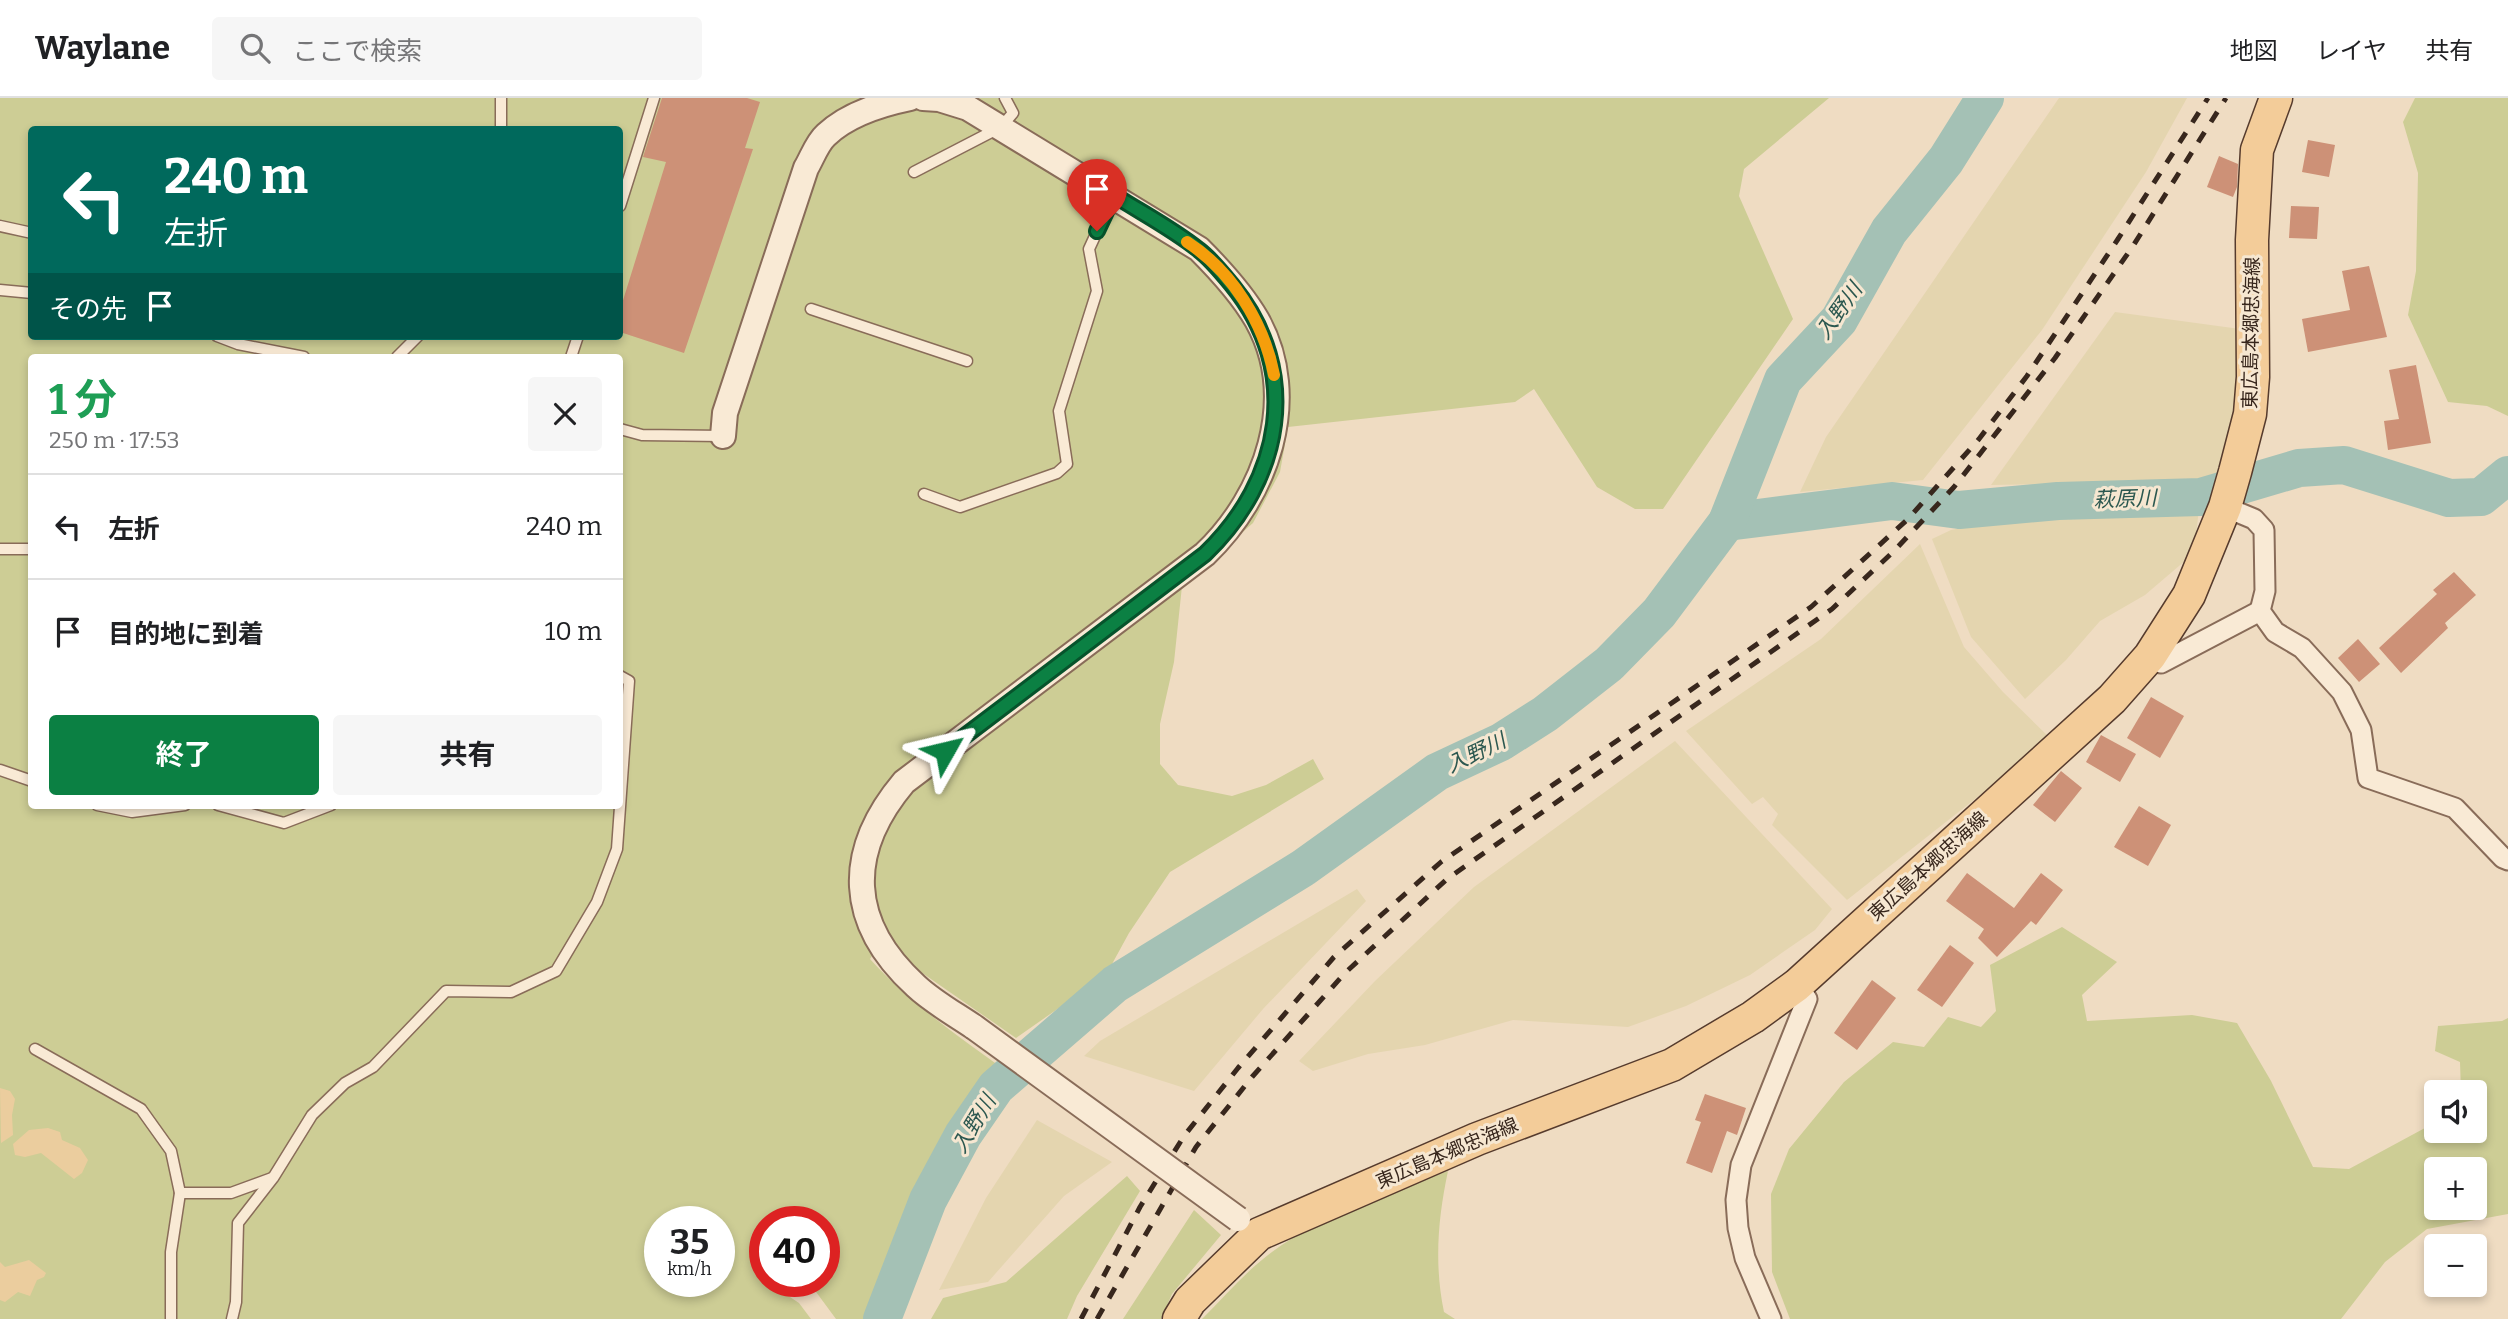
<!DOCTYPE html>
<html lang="ja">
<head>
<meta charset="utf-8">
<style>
  :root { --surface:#fff; --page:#f6f6f6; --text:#202124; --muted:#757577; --line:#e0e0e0; --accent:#0b8043 }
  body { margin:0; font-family:Bitter,"Noto Sans JP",serif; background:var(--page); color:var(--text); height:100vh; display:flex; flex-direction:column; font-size:26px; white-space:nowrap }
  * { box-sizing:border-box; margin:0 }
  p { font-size:23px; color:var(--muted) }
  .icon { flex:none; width:38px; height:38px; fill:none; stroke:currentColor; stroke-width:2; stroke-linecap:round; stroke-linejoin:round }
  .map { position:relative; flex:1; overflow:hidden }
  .side { position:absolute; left:28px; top:256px; width:595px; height:455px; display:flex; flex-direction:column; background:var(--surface); border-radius:7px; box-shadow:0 4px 10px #0003 }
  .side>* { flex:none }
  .top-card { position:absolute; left:28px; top:28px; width:595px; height:214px; border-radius:7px; box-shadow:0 4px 10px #0003; background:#00695c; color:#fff; overflow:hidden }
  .buttons { position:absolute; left:2424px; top:982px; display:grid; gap:14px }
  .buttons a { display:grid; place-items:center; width:63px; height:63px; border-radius:7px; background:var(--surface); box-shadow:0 4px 10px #0003; font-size:35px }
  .speed { position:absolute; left:644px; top:1108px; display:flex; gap:14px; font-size:35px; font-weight:700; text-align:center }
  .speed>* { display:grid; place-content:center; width:91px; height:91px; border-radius:50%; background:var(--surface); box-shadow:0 4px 10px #0003; line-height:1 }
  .speed small { font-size:18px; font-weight:400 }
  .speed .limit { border:10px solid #d22; background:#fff; color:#111 }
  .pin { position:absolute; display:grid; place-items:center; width:60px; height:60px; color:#fff; margin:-72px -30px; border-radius:50% 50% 50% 0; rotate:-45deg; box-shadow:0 0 7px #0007 }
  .pin .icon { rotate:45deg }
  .me { position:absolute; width:77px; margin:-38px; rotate:53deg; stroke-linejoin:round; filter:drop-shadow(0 0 5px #0008) }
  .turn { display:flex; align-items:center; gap:24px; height:147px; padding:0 21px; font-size:32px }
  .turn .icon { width:91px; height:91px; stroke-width:2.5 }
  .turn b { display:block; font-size:49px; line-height:60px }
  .then { display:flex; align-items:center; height:66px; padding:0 21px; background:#0003; gap:14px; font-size:26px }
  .round { display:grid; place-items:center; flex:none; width:74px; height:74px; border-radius:7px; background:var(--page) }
  .headline { display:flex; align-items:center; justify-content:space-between; height:119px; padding:0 21px }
  h1 { font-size:42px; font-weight:700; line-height:52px; color:#1e9e55 }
  .primary-button { display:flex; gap:14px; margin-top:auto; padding:14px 21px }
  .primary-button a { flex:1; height:80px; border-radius:7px; background:var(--accent); color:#fff; font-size:28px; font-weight:700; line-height:80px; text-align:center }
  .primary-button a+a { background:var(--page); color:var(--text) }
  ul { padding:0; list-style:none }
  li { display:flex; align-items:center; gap:21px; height:105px; padding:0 21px; border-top:2px solid var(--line) }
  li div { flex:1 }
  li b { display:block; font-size:26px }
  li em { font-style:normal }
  header { display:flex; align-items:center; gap:42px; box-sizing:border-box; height:98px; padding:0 35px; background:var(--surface); border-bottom:2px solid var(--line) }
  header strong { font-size:33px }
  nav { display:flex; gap:38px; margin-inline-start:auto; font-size:24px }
  .search { width:490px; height:63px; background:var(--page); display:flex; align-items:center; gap:18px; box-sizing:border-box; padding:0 24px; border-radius:7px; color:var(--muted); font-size:26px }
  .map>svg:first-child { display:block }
  .farmland { fill:#e4d5af }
  .green { fill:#cdcd95; fill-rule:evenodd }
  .sand { fill:#ebcd9e }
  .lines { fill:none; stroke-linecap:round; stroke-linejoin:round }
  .river { stroke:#a4c1b5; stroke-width:38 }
  .building { fill:#cd9177 }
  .service-casing { stroke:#896c59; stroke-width:13 }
  .minor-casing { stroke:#896c59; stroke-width:23 }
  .tertiary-casing { stroke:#896c59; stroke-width:28 }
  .primary-casing { stroke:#563b2d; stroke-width:35 }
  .service { stroke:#f9ead5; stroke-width:10 }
  .minor { stroke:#f9ead5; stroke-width:19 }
  .tertiary { stroke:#f9ead5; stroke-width:24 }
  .primary { stroke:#f3cc99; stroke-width:32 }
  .rail { stroke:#38271d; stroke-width:5; stroke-dasharray:12 12; stroke-linecap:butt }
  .tertiary-bridge-casing { stroke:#896c59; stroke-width:28; stroke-linecap:butt }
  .tertiary-bridge { stroke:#f9ead5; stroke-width:24 }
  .route-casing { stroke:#07532c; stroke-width:18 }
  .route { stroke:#0b8043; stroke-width:12 }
  .slow { stroke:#f59e0b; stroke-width:12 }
  .labels { text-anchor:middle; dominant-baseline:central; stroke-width:6; stroke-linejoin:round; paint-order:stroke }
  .street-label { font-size:19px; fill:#38271d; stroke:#f6e7d1 }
  .water-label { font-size:21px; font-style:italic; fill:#2c5850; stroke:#f6e7d1 }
</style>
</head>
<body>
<header>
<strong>Waylane</strong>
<div class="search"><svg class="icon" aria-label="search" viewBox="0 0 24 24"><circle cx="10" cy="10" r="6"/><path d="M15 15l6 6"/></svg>ここで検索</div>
<nav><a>地図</a><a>レイヤ</a><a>共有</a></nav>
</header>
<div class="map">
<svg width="2508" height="1221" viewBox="0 0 2508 1221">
  <rect width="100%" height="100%" fill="#efdcc2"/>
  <g class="farmland">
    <polygon points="2059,0 2187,0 2146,74 2042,232 1923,382 1800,394 1826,339"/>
    <polygon points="2115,214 2240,231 2235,318 2218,383 1991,387"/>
    <polygon points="2199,411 2195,445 2186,462 2145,497 2100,523 2066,562 2025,601 1971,539 1932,441 1951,432 2039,415"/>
    <polygon points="1920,446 1964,549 2003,594 2051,641 1847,802 1772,727 1778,716 1763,699 1752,706 1686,633 1821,541"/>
    <polygon points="1675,643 1832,811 1815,832 1750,877 1686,908 1628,929 1513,922 1425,947 1368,956 1313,973 1299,963 1375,883 1474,789"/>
    <polygon points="1357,791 1366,803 1263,911 1194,993 1084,958 1100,943"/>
    <polygon points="1037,1022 1112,1064 1064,1098 988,1184 939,1192 986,1100"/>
  </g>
  <g class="green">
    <path d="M0,0H1829L1744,71L1739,98L1793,221L1663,411H1635L1597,389L1534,291L1515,304L1288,329L1280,374L1253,425L1182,488L1174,564L1160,626V666L1178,687L1232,698L1266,687L1313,661L1324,681L1170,774L1129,835L1106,877L1016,940L905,863L886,836L870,861C908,903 956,937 1002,970L934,1058L866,1221H836L808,1183H824V1124H765V1183H783L781,1193L799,1205L811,1221H0ZM32,32H620V238H32ZM32,259H620V707H32ZM660,1124H719V1183H660Z"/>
    <polygon points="2415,0 2508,0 2508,318 2487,308 2448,304 2408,217 2416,173 2418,75 2403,24"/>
    <path d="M2062,829L2117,864L2082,897L2087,923L2192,917L2237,925L2271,983L2313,1069L2349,1071L2436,1024V1032H2474V994H2461L2460,964L2435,953L2438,928L2502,923L2508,920V1116L2427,1131L2385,1164L2341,1221H1790L1772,1174L1771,1096L1789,1051L1844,984L1893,944L1924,949L1948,919L1981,929L1996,913L1990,867ZM2436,1071H2474V1110H2436Z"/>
    <path d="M1448,1073C1438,1120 1434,1166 1444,1214L1455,1221H1202C1225,1198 1246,1173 1272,1154C1324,1116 1388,1096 1448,1073Z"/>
    <polygon points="1127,1078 1140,1093 1077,1198 1067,1221 931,1221 943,1200 1006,1184"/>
    <polygon points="1194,1112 1221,1137 1172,1196 1161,1221 1123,1221"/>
  </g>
  <g class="sand">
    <polygon points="0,990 10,993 15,1001 12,1017 13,1037 1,1045"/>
    <polygon points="48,1030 60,1034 62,1042 80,1050 88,1062 82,1075 74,1081 41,1055 25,1059 15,1057 13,1046 29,1032"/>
    <polygon points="29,1162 46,1175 44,1179 37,1182 30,1198 18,1194 5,1204 0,1202 0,1164 5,1169"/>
  </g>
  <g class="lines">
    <g class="river">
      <polyline points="1727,424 1892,403 1959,412 2058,403 2201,399 2299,370 2344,367 2449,400 2481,399 2508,377"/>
      <polyline points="882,1221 928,1102 963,1037 996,989 1115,886 1303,770 1437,674 1501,644 1545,616 1609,566 1659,515 1727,424 1783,282 1839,222 1889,133 1946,62 1985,0"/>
    </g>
  </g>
  <g class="building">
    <polygon points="662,0 747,0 760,4 745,50 753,51 684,255 620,234 620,212 666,64 643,59"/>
    <polygon points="2308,42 2335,47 2329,79 2302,74"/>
    <polygon points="2219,58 2238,66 2237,89 2233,99 2207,89"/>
    <polygon points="2291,108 2319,109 2317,141 2289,140"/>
    <polygon points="2369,168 2387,239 2308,254 2302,221 2350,212 2342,173"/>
    <polygon points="2416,267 2431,345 2388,352 2384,323 2399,321 2389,272"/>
    <polygon points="2454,474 2476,497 2445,525 2448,530 2401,575 2379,550 2437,496 2433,492"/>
    <polygon points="2358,541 2380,566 2359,584 2338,560"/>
    <polygon points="2151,599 2184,618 2160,660 2127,640"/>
    <polygon points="2101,637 2136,656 2120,684 2086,664"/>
    <polygon points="2061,673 2082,690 2055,724 2033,707"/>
    <polygon points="2139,708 2171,727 2148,768 2114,749"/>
    <polygon points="1967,775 2014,810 2041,775 2063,792 2036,827 2031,823 1997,859 1978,840 1984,831 1946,803"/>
    <polygon points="1950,847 1974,865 1942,909 1917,892"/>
    <polygon points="1872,882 1896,900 1857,952 1834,935"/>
    <polygon points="1705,996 1746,1010 1737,1037 1727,1033 1712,1075 1686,1065 1701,1024 1695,1022"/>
  </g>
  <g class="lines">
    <defs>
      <g id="service">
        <polyline points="501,0 501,32"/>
        <polyline points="914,74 1001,29 1013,15 1005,0"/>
        <polyline points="620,108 654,0"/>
        <polyline points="0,128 32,135"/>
        <polyline points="0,192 32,195"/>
        <polyline points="811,211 967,263"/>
        <polyline points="217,238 238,246 304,259"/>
        <polyline points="397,259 418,238"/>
        <polyline points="571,259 578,238"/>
        <polyline points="620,331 642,337 723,338"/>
        <polyline points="924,396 960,409 1057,375 1067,366 1059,313 1097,193 1089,151 1112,101"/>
        <polyline points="0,451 32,451"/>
        <polyline points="0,672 32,683"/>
        <polyline points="97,707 132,714 185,707"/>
        <polyline points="218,707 284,725 331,707"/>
        <polyline points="35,951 141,1011 171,1053 180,1095"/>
        <polyline points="171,1221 171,1154 180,1095 231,1095 272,1080"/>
        <polyline points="232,1221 236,1204 238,1125 273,1080 312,1017 345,985 373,969 446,893 511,894 556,873 597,804 617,751 629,583 620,578"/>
      </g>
      <g id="minor">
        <polyline points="2225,409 2254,421 2264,432 2265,493 2260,513 2275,534 2302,550 2342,594 2361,632 2368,680 2455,710 2503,760 2508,762"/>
        <polyline points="2150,558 2161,565 2260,513"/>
        <polyline points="1771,1221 1745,1160 1738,1130 1736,1102 1741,1067 1807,901 1797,887"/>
      </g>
      <g id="tertiary">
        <path d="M923,0L939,1L968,10L1199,151C1220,172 1242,196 1257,222C1301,301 1266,398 1205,456L904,684C845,754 847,825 916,888C933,904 955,916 974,929"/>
        <path d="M723,338L725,315L806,70C812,60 817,45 826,37C848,16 881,6 910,0"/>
      </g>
      <polyline id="primary" points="1179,1221 1190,1203 1259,1136 1477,1041 1672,967 1753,919 1797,887 2112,601 2150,558 2189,497 2225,409 2235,374 2250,316 2253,279 2252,142 2257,52 2276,0"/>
    </defs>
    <use href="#service" class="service-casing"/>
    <use href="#minor" class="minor-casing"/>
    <use href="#tertiary" class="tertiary-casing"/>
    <use href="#primary" class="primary-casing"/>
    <use href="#service" class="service"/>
    <use href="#minor" class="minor"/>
    <use href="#tertiary" class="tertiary"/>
    <use href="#primary" class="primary"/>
    <g class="rail">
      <polyline points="1081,1221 1140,1109 1184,1038 1238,970 1334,859 1441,764 1811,509 1908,421 1979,341 2027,278 2118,141 2208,0"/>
      <polyline points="1097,1221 1196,1049 1252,979 1345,875 1447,781 1832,511 1893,454 1954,389 2055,260 2133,148 2226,0"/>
    </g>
    <defs>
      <polyline id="tertiary-bridge" points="974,929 1238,1121"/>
    </defs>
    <use href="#tertiary-bridge" class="tertiary-bridge-casing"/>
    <use href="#tertiary-bridge" class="tertiary-bridge"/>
  </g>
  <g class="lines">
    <defs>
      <path id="route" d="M945,653L1205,456C1282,382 1303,274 1232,187C1222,175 1212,162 1199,152C1173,131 1142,115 1114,97L1097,133"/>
    </defs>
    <use href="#route" class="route-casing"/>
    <use href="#route" class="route"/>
    <path class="slow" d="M1187,144C1232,173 1264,225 1274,277"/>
  </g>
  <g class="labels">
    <g class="street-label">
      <text transform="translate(2251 235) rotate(-89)">東広島本郷忠海線</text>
      <text transform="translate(1928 768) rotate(-42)">東広島本郷忠海線</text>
      <text transform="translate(1447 1055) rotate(-23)">東広島本郷忠海線</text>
    </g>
    <g class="water-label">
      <text transform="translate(1839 213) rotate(-55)">入野川</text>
      <text transform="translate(2125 401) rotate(-2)">萩原川</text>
      <text transform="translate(1476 655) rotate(-26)">入野川</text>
      <text transform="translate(974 1026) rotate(-59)">入野川</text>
    </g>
  </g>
</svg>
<div class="buttons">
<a><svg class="icon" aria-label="sound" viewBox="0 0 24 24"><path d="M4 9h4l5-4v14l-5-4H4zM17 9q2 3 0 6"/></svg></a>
<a>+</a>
<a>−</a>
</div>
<div class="speed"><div>35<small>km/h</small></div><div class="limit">40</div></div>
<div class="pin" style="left:1097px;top:133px;background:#d93025"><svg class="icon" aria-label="arrive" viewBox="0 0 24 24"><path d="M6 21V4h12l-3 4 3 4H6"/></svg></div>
<svg class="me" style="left:945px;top:653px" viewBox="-20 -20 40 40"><path d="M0-17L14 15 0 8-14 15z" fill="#0b8043" stroke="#fff" stroke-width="4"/></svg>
<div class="top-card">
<div class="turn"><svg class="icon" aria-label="left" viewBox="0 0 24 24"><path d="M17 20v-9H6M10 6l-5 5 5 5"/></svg><div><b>240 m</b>左折</div></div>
<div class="then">その先<svg class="icon" aria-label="arrive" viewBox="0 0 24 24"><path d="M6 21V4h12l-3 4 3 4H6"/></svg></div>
</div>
<section class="side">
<div class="headline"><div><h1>1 分</h1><p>250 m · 17:53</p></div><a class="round"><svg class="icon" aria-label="close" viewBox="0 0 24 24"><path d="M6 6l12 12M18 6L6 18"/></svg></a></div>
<ul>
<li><svg class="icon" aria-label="left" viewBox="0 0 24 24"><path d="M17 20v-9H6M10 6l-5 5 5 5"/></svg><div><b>左折</b></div><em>240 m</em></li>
<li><svg class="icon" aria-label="arrive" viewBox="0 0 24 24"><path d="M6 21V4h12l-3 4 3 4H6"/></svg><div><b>目的地に到着</b></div><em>10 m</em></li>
</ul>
<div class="primary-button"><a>終了</a><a>共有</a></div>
</section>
</div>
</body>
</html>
